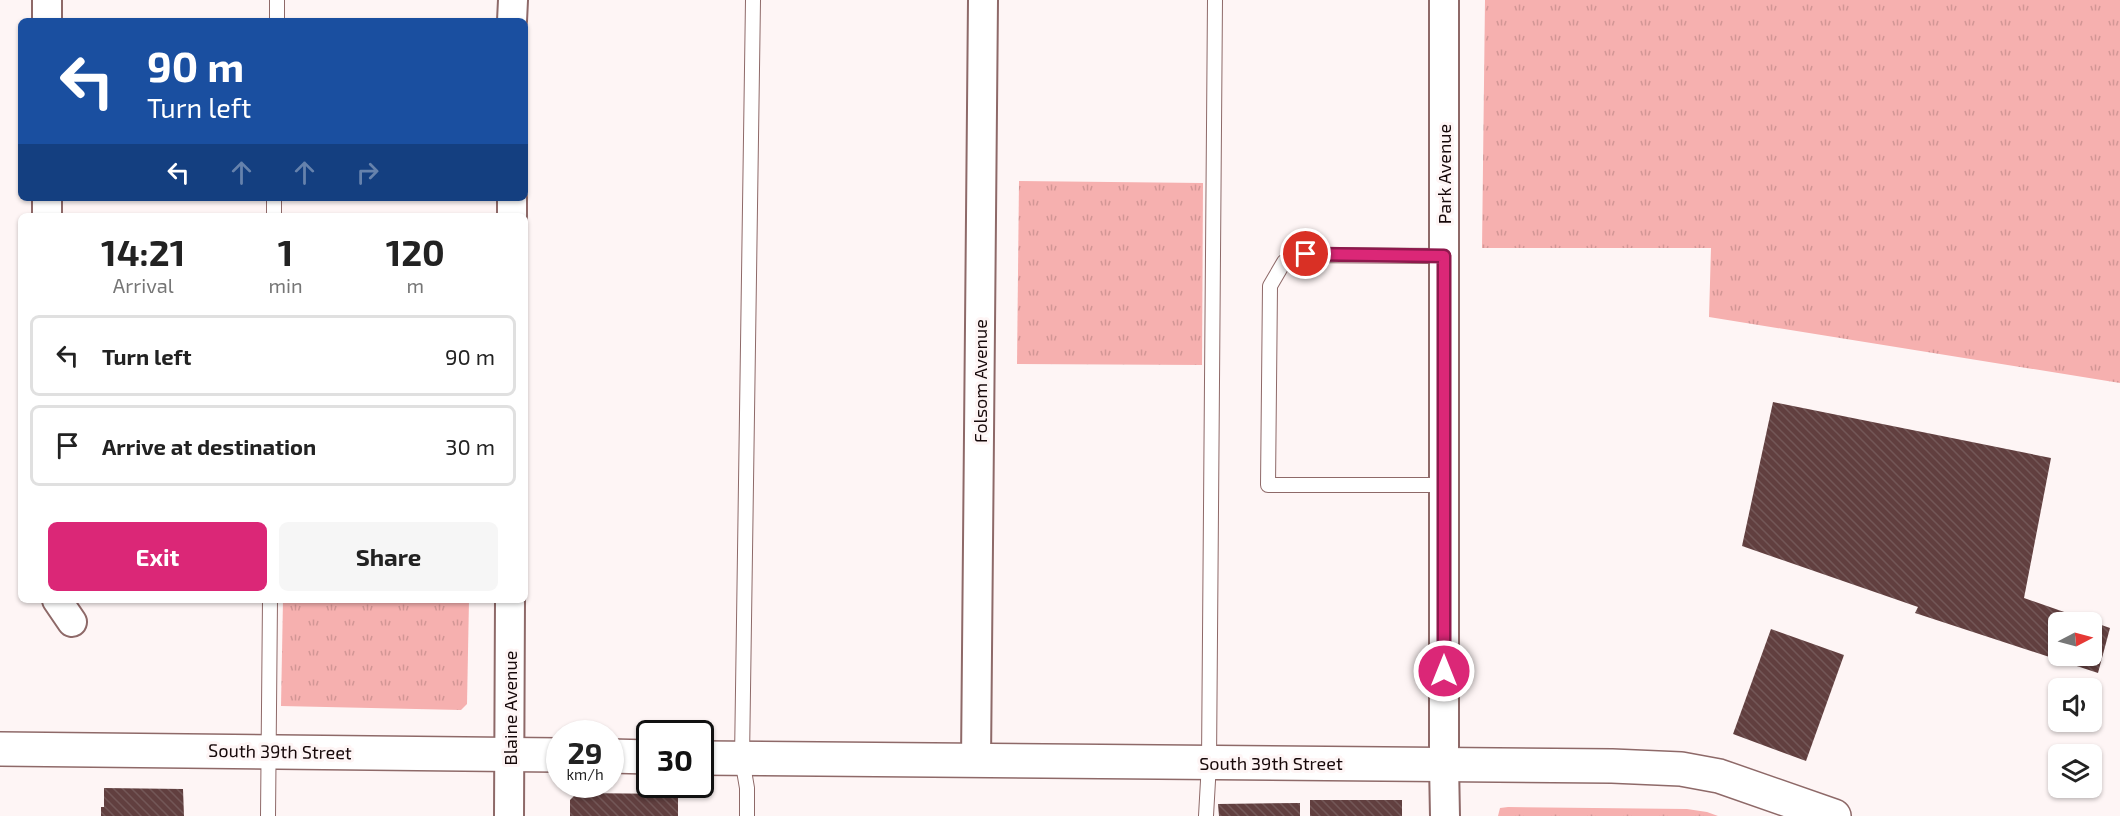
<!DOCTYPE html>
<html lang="en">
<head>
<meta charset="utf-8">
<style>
  :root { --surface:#fff; --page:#f6f6f6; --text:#222; --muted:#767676; --line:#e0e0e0; --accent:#db2777 }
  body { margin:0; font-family:"Exo 2",sans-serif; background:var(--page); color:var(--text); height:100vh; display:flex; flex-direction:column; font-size:22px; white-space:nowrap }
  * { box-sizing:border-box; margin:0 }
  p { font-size:20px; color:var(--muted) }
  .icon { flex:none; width:33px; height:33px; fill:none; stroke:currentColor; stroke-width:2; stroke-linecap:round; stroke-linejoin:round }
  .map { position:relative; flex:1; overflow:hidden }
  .sheet { position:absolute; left:18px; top:213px; width:510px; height:390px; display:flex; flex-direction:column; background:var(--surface); border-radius:9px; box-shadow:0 2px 4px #0004 }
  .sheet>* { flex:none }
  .banner { position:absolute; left:18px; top:18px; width:510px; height:183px; border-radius:9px; box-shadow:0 2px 4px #0004; background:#1a4fa0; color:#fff; overflow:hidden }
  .needle { width:39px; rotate:84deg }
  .fabs { position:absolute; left:2048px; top:612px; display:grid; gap:12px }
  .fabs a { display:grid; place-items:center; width:54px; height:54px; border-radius:9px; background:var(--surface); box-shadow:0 2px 4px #0004; font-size:30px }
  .speed { position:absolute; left:546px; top:720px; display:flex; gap:12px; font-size:30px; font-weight:700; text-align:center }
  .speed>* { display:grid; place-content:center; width:78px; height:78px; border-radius:50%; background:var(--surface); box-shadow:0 2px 4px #0004; line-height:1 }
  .speed small { font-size:15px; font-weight:400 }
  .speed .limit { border:3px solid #111; border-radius:9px; background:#fff; color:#111 }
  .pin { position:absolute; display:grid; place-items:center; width:51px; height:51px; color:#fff; margin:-26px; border:3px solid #fff; border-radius:50%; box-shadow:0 2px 6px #0007 }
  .me { position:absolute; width:66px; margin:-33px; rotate:0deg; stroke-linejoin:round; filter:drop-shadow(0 0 4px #0008) }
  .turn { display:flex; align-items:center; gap:21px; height:126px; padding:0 30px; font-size:27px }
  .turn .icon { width:78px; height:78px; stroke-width:2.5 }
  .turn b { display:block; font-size:42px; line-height:51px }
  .lanes { display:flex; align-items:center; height:57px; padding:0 30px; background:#0003; justify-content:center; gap:30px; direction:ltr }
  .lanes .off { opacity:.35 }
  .eta { display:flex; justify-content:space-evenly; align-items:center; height:102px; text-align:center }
  .eta b { font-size:36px; font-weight:700; line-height:42px }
  .action { display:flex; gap:12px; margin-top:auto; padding:12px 30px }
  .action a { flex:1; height:69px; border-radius:9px; background:var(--accent); color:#fff; font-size:24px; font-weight:700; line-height:69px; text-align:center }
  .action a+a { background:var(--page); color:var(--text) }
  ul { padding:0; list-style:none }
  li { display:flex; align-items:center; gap:18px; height:81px; margin:0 12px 9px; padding:0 18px; border:3px solid var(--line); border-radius:9px }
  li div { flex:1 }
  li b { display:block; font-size:22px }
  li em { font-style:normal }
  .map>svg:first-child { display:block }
  .grass { fill:url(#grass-tufts) }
  .building { fill:url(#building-back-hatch); fill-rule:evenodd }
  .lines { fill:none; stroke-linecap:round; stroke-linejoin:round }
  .service-casing { stroke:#8e6968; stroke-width:16 }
  .minor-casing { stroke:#8e6968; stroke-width:32 }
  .tertiary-casing { stroke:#8e6968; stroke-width:36 }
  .service { stroke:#fff; stroke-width:14 }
  .minor { stroke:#fff; stroke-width:28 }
  .tertiary { stroke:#fff; stroke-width:33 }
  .route-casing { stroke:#8e194d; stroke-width:15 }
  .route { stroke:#db2777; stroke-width:10 }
  .labels { text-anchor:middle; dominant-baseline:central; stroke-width:6; stroke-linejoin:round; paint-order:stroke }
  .street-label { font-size:18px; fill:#160809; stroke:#fef5f5 }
</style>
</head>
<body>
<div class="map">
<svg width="2120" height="816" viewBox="0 0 2120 816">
  <defs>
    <pattern id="grass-tufts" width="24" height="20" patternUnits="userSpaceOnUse" patternTransform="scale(1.5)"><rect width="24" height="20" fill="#f6b0af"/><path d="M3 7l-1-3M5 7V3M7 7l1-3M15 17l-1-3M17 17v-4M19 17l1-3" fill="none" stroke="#d29695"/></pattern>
    <pattern id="building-back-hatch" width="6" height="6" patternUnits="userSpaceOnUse" patternTransform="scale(1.5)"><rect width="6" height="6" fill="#613f3f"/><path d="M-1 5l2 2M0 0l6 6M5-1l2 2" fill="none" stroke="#735757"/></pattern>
  </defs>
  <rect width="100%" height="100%" fill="#fef5f5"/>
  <g class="grass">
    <polygon points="1485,0 2120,0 2120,383 1709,317 1711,248 1482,248"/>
    <polygon points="1019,181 1203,183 1202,365 1017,364"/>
    <polygon points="283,600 469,600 467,704 461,710 281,706"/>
    <polygon points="1508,807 1687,809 1707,812 1718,816 1498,816 1500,808"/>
  </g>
  <g class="building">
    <path d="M1773,402L2051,458L2024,598L2110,628L2098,673L1915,613L1918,607L1742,546ZM2058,622H2091V656H2058Z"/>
    <polygon points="1771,629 1844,655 1806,761 1733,734"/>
    <polygon points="104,788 183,789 184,816 101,816 101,807 104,807"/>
    <polygon points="577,793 678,794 678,816 570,816 570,800"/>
    <rect x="1310" y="800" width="92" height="16"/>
    <polygon points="1300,803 1300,816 1219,816 1218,804"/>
  </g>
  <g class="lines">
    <defs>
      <g id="service">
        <polyline points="277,21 277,0"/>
        <polyline points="274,216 274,198"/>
        <polyline points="1444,485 1268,485 1270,286 1284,262 1295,255 1444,256"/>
        <polyline points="268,816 270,600"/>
        <polyline points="747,816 747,788 742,759 753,0"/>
        <polyline points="1206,816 1209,763 1215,0"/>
      </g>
      <g id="minor">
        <polyline points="1444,0 1444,764 1445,816"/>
        <polyline points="47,21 47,0"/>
        <polyline points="512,21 513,0"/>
        <polyline points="47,216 47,198"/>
        <polyline points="512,216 512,198"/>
        <polyline points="57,600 72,622"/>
        <polyline points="976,761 983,0"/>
        <polyline points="509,816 510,600"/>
      </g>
      <g id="tertiary">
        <polyline points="0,749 560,755"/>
        <polyline points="610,756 650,757"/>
        <polyline points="700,758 1612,766 1681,769 1719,776 1834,816"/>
      </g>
    </defs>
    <use href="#service" class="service-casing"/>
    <use href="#minor" class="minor-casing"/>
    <use href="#tertiary" class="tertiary-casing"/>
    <use href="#service" class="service"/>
    <use href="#minor" class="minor"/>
    <use href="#tertiary" class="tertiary"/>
  </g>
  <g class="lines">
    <defs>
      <polyline id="route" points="1306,254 1444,256 1444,671"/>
    </defs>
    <use href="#route" class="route-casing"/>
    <use href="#route" class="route"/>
  </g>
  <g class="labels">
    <g class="street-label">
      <text transform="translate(1444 174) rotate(-90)">Park Avenue</text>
      <text transform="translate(980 381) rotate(-90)">Folsom Avenue</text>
      <text transform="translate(510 708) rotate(-90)">Blaine Avenue</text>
      <text transform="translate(280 751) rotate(1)">South 39th Street</text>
      <text x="1271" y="763">South 39th Street</text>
    </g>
  </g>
</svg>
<div class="fabs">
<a><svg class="needle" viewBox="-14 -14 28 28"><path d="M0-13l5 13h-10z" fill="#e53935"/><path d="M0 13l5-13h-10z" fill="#767676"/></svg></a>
<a><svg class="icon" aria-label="sound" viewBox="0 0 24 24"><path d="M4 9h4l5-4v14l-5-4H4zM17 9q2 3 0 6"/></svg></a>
<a><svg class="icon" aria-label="layers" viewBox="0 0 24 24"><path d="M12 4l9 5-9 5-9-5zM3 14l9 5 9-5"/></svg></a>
</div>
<div class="speed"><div>29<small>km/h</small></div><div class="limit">30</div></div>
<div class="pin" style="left:1306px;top:254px;background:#d93025"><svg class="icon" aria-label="arrive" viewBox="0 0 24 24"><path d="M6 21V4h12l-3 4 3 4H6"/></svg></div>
<svg class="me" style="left:1444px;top:671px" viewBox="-20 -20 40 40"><circle r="17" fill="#db2777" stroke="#fff" stroke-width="3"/><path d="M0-11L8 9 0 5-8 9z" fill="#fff"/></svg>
<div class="banner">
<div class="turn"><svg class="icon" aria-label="left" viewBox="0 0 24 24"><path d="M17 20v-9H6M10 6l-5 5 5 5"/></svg><div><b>90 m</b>Turn left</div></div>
<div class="lanes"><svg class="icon" aria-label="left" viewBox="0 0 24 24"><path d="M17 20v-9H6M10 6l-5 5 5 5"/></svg><svg class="icon off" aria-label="ahead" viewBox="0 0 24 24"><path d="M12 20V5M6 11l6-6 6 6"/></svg><svg class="icon off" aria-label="ahead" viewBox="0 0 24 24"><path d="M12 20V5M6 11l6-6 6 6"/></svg><svg class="icon off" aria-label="right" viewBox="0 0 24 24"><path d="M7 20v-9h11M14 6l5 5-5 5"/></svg></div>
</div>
<section class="sheet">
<div class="eta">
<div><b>14:21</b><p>Arrival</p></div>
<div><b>1</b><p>min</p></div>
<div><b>120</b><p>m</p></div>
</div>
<ul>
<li><svg class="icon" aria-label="left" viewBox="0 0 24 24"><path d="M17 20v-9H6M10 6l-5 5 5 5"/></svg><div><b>Turn left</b></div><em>90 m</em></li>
<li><svg class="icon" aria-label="arrive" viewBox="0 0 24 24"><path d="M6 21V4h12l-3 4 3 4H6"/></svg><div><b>Arrive at destination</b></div><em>30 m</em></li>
</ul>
<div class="action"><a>Exit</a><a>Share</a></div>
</section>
</div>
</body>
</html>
